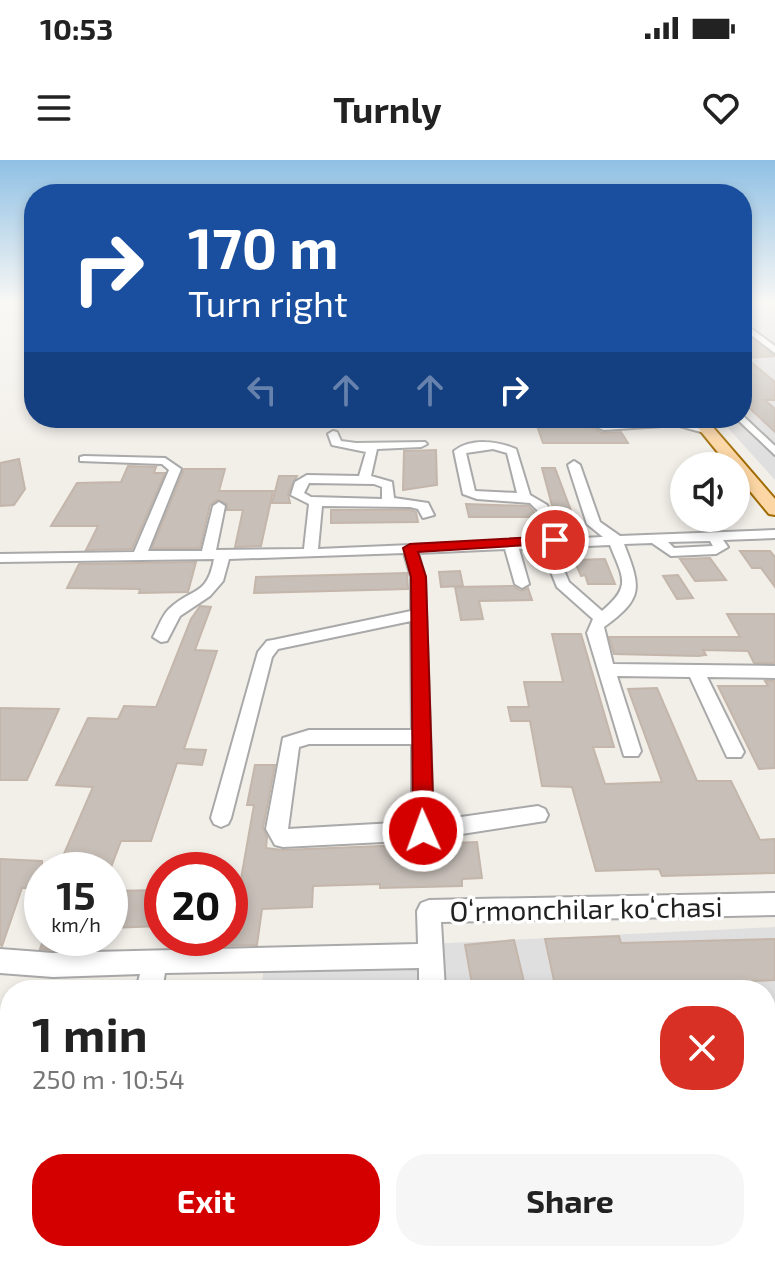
<!DOCTYPE html>
<html lang="en">
<head>
<meta charset="utf-8">
<style>
  :root { --surface:#fff; --page:#f6f6f6; --text:#222; --muted:#767676; --accent:#d40000 }
  body { margin:0; font-family:"Exo 2",sans-serif; background:var(--page); color:var(--text); height:100vh; display:flex; flex-direction:column; font-size:30px; white-space:nowrap }
  * { box-sizing:border-box; margin:0 }
  p { font-size:26px; color:var(--muted) }
  .icon { flex:none; width:44px; height:44px; fill:none; stroke:currentColor; stroke-width:2; stroke-linecap:round; stroke-linejoin:round }
  .map { position:relative; flex:1; overflow:hidden }
  .drawer { position:absolute; left:0px; top:820px; width:776px; height:282px; display:flex; flex-direction:column; background:var(--surface); border-radius:32px 32px 0 0; box-shadow:0 4px 12px #0003 }
  .drawer>* { flex:none }
  .guide { position:absolute; left:24px; top:24px; width:728px; height:244px; border-radius:32px; box-shadow:0 4px 12px #0003; background:#1a4fa0; color:#fff; overflow:hidden }
  .controls { position:absolute; left:670px; top:292px; display:grid; gap:16px }
  .controls a { display:grid; place-items:center; width:80px; height:80px; border-radius:50%; background:var(--surface); box-shadow:0 4px 12px #0003; font-size:40px }
  .speed { position:absolute; left:24px; top:692px; display:flex; gap:16px; font-size:40px; font-weight:700; text-align:center }
  .speed>* { display:grid; place-content:center; width:104px; height:104px; border-radius:50%; background:var(--surface); box-shadow:0 4px 12px #0003; line-height:1 }
  .speed small { font-size:20px; font-weight:400 }
  .speed .limit { border:12px solid #d22; background:#fff; color:#111 }
  .pin { position:absolute; display:grid; place-items:center; width:68px; height:68px; color:#fff; margin:-34px; border:4px solid #fff; border-radius:50%; box-shadow:0 2px 8px #0007 }
  .me { position:absolute; width:88px; margin:-44px; rotate:358deg; stroke-linejoin:round; filter:drop-shadow(0 0 6px #0008) }
  .turn { display:flex; align-items:center; gap:28px; height:168px; padding:0 32px; font-size:36px }
  .turn .icon { width:104px; height:104px; stroke-width:2.5 }
  .turn b { display:block; font-size:56px; line-height:68px }
  .lanes { display:flex; align-items:center; height:76px; padding:0 32px; background:#0003; justify-content:center; gap:40px; direction:ltr }
  .lanes .off { opacity:.35 }
  .round { display:grid; place-items:center; flex:none; width:84px; height:84px; border-radius:32px; background:var(--page) }
  .overview { display:flex; align-items:center; justify-content:space-between; height:136px; padding:0 32px }
  h1 { font-size:48px; font-weight:700; line-height:60px }
  .cta { display:flex; gap:16px; margin-top:auto; padding:16px 32px }
  .cta a { flex:1; height:92px; border-radius:32px; background:var(--accent); color:#fff; font-size:32px; font-weight:700; line-height:92px; text-align:center }
  .cta a+a { background:var(--page); color:var(--text) }
  .status { display:flex; justify-content:space-between; align-items:center; height:56px; padding:0 40px; background:var(--surface); direction:ltr }
  .status svg { height:22px; fill:currentColor }
  header { display:flex; justify-content:space-between; align-items:center; height:104px; padding:0 32px; background:var(--surface); font-size:36px; font-weight:700 }
  .map>svg:first-child { display:block }
  .residential { fill:#e0dfdf }
  .building { fill:#c7bfb8; stroke:#c4b6ab; stroke-width:2 }
  .lines { fill:none; stroke-linecap:round; stroke-linejoin:round }
  .minor-casing { stroke:#a9a9a9; stroke-width:4 }
  .major-casing { stroke:#a06b00; stroke-width:4 }
  .minor { fill:#fff; fill-rule:evenodd }
  .major { fill:#fcd6a4; fill-rule:evenodd }
  .route { fill:#d40000; stroke:#8a0000; stroke-width:2 }
  .labels { text-anchor:middle; dominant-baseline:central; stroke-width:7; stroke-linejoin:round; paint-order:stroke }
  .near-street-label { font-size:28px; fill:#222; stroke:#fff }
</style>
</head>
<body>
<div class="status"><b>10:53</b><svg viewBox="0 0 49 12"><path d="M0 12V9h3v3zM5 12V6h3v6zM10 12V3h3v9zM15 12V0h3v12zM26 1h20v11H26zM47 4h2v5h-2z"/></svg></div>
<header><svg class="icon" aria-label="menu" viewBox="0 0 24 24"><path d="M4 6h16M4 12h16M4 18h16"/></svg>Turnly<svg class="icon" aria-label="heart" viewBox="0 0 24 24"><path d="M12 20l-8-8c-3-5 5-10 8-4 3-6 11-1 8 4z"/></svg></header>
<div class="map">
<svg width="775" height="1101" viewBox="0 0 775 1101">
  <rect width="100%" height="100%" fill="#f2efe9"/>
  <g class="residential">
    <polygon points="742,143 775,143 775,320 719,258 742,258"/>
    <polygon points="775,767 775,1101 224,1101 225,1092 766,1092 766,830 261,830 266,792"/>
  </g>
  <g class="building">
    <polygon points="742,172 775,196 746,198 775,222 775,240 765,240 775,249 775,272 742,241"/>
    <polygon points="556,259 570,259 603,273 621,272 628,283 543,283 536,263 557,263"/>
    <polygon points="436,290 437,325 403,330 404,291"/>
    <polygon points="19,299 25,329 14,345 0,346 0,303"/>
    <polygon points="128,306 156,307 154,313 165,313 132,389 86,390 98,366 51,366 77,323 121,322"/>
    <polygon points="542,308 555,308 576,364 560,364 555,357"/>
    <polygon points="184,309 225,309 219,331 273,331 261,386 235,387 243,350 227,350 227,344 217,340 210,345 200,388 152,388"/>
    <polygon points="279,316 297,316 288,334 290,343 272,343"/>
    <polygon points="466,344 529,346 538,357 469,357"/>
    <polygon points="331,350 410,350 416,352 418,362 331,363"/>
    <polygon points="740,391 770,391 775,397 775,427 761,408 752,408"/>
    <polygon points="710,398 726,420 695,421 680,399"/>
    <polygon points="605,399 615,424 588,424 585,415 581,416 574,400"/>
    <polygon points="196,402 188,432 139,433 140,429 67,428 79,404"/>
    <polygon points="460,411 463,426 441,427 439,412"/>
    <polygon points="407,413 408,429 254,433 256,417"/>
    <polygon points="678,415 693,438 677,439 663,416"/>
    <polygon points="513,426 521,431 528,428 532,440 479,441 483,459 461,460 455,427"/>
    <polygon points="200,446 211,447 195,490 217,491 184,589 206,590 202,605 177,603 151,681 121,681 110,710 57,710 93,627 56,625 88,558 118,559 124,546 156,547 191,459"/>
    <polygon points="727,454 775,454 775,503 754,503 748,491 703,490 706,495 698,496 614,494 609,477 740,477"/>
    <polygon points="552,474 581,474 614,587 593,587 605,624 662,622 628,529 657,528 697,621 731,621 760,680 775,679 775,713 662,716 659,709 596,711 572,627 542,626 530,561 511,561 508,547 529,547 524,522 563,522"/>
    <polygon points="765,521 775,521 775,608 759,609 718,526 768,526"/>
    <polygon points="0,548 59,549 27,620 0,620"/>
    <polygon points="255,605 275,605 263,668 267,677 266,688 283,690 477,682 482,718 462,719 462,726 380,728 380,724 313,726 312,747 262,749 257,785 215,786 216,778 230,778 230,730 239,730 254,645 247,645"/>
    <polygon points="0,699 42,701 42,728 22,728 2,786 0,785"/>
    <polygon points="162,730 162,766 110,768 110,731"/>
    <polygon points="619,776 621,783 775,779 775,820 713,823 715,829 686,830 556,830 545,779"/>
    <polygon points="44,778 74,778 70,790 53,790 40,789"/>
    <polygon points="514,780 526,830 473,830 465,785"/>
  </g>
  <g class="lines">
    <defs>
      <g id="minor">
        <polygon points="742,162 775,186 775,193 742,168"/>
        <polygon points="742,255 775,286 775,295 738,260 737,258 742,258"/>
        <path d="M573,258C585,258 593,262 604,263C644,270 675,246 713,271L708,274L676,265L604,270Z"/>
        <path d="M333,271L337,272L341,281L356,283L425,282L427,284L421,287L377,289L371,316L392,322L394,338L428,343L434,355L423,358L418,349L410,347L322,346L318,389L548,379L539,352L530,343L477,339L463,334L454,291C471,278 497,281 516,289L530,335L547,345L561,379L603,377L587,364L568,305L574,301L580,305L600,362L620,376L775,370V378L723,380L728,387L716,394L671,396L652,383L624,384C641,428 644,438 604,467L613,504L775,506V518L707,517L744,592L741,597H727L690,517L617,516L641,591L638,596H624L587,473L593,459L557,427L545,397L547,394H557L569,422L602,451C632,426 623,418 610,385L519,389L529,424L522,428L515,424L505,389L418,393L425,417L433,661L538,646L545,649L548,655L545,661L423,680L283,687L275,685L266,669L283,578L309,570H412L411,461L278,489L272,497L231,658L228,664L221,667L214,664L211,658L258,492L267,481L273,480L411,451V417L404,393L229,399L223,421L210,436L180,456L167,481L161,482L153,477C158,468 162,456 169,449C192,427 207,437 214,399L0,402V394L134,392L169,310L162,304L80,301V297L84,296L165,298L181,309L148,391H202L213,346L219,342L225,346L216,390L304,389L309,344L291,335L295,322L307,315L359,316L366,292L332,285L328,274ZM493,289L507,293L517,333L475,331L466,293ZM309,323L374,324L382,327V339L311,337L304,333ZM710,381L713,386L674,388L668,382ZM309,584H412V662L288,669L299,587Z"/>
        <polygon points="775,733 775,755 441,762 445,830 419,830 419,808 165,813 162,830 136,830 140,814 53,817 0,813 0,789 53,793 418,784 417,751 421,743 429,740"/>
        <polygon points="83,1092 115,1092 114,1101 82,1101"/>
        <polygon points="433,1092 465,1092 466,1101 434,1101"/>
      </g>
      <polygon id="major" points="690,258 705,258 775,339 775,355 769,354 736,314 736,306 729,306"/>
    </defs>
    <use href="#minor" class="minor-casing"/>
    <use href="#major" class="major-casing"/>
    <use href="#minor" class="minor"/>
    <use href="#major" class="major"/>
  </g>
  <linearGradient id="sky" x2="0" y2="1"><stop stop-color="#8fc0e4"/><stop offset="0.48" stop-color="#f9f8f5"/><stop offset="1" stop-color="#f9f8f5" stop-opacity="0"/></linearGradient>
  <rect width="775" height="297" fill="url(#sky)"/>
  <polygon class="route" points="555,376 560,377 560,383 418,392 426,417 434,671 431,677 423,680 416,677 413,671 411,417 403,388 410,384"/>
  <g class="labels">
    <g class="near-street-label">
      <text transform="translate(586 748) rotate(-1)">Oʻrmonchilar koʻchasi</text>
    </g>
  </g>
</svg>
<div class="controls">
<a><svg class="icon" aria-label="sound" viewBox="0 0 24 24"><path d="M4 9h4l5-4v14l-5-4H4zM17 9q2 3 0 6"/></svg></a>
</div>
<div class="speed"><div>15<small>km/h</small></div><div class="limit">20</div></div>
<div class="pin" style="left:555px;top:380px;background:#d93025"><svg class="icon" aria-label="arrive" viewBox="0 0 24 24"><path d="M6 21V4h12l-3 4 3 4H6"/></svg></div>
<svg class="me" style="left:423px;top:671px" viewBox="-20 -20 40 40"><circle r="17" fill="#d40000" stroke="#fff" stroke-width="3"/><path d="M0-11L8 9 0 5-8 9z" fill="#fff"/></svg>
<div class="guide">
<div class="turn"><svg class="icon" aria-label="right" viewBox="0 0 24 24"><path d="M7 20v-9h11M14 6l5 5-5 5"/></svg><div><b>170 m</b>Turn right</div></div>
<div class="lanes"><svg class="icon off" aria-label="left" viewBox="0 0 24 24"><path d="M17 20v-9H6M10 6l-5 5 5 5"/></svg><svg class="icon off" aria-label="ahead" viewBox="0 0 24 24"><path d="M12 20V5M6 11l6-6 6 6"/></svg><svg class="icon off" aria-label="ahead" viewBox="0 0 24 24"><path d="M12 20V5M6 11l6-6 6 6"/></svg><svg class="icon" aria-label="right" viewBox="0 0 24 24"><path d="M7 20v-9h11M14 6l5 5-5 5"/></svg></div>
</div>
<section class="drawer">
<div class="overview"><div><h1>1 min</h1><p>250 m · 10:54</p></div><a class="round" style="background:#d93025;color:#fff"><svg class="icon" aria-label="close" viewBox="0 0 24 24"><path d="M6 6l12 12M18 6L6 18"/></svg></a></div>
<div class="cta"><a>Exit</a><a>Share</a></div>
</section>
</div>
</body>
</html>
